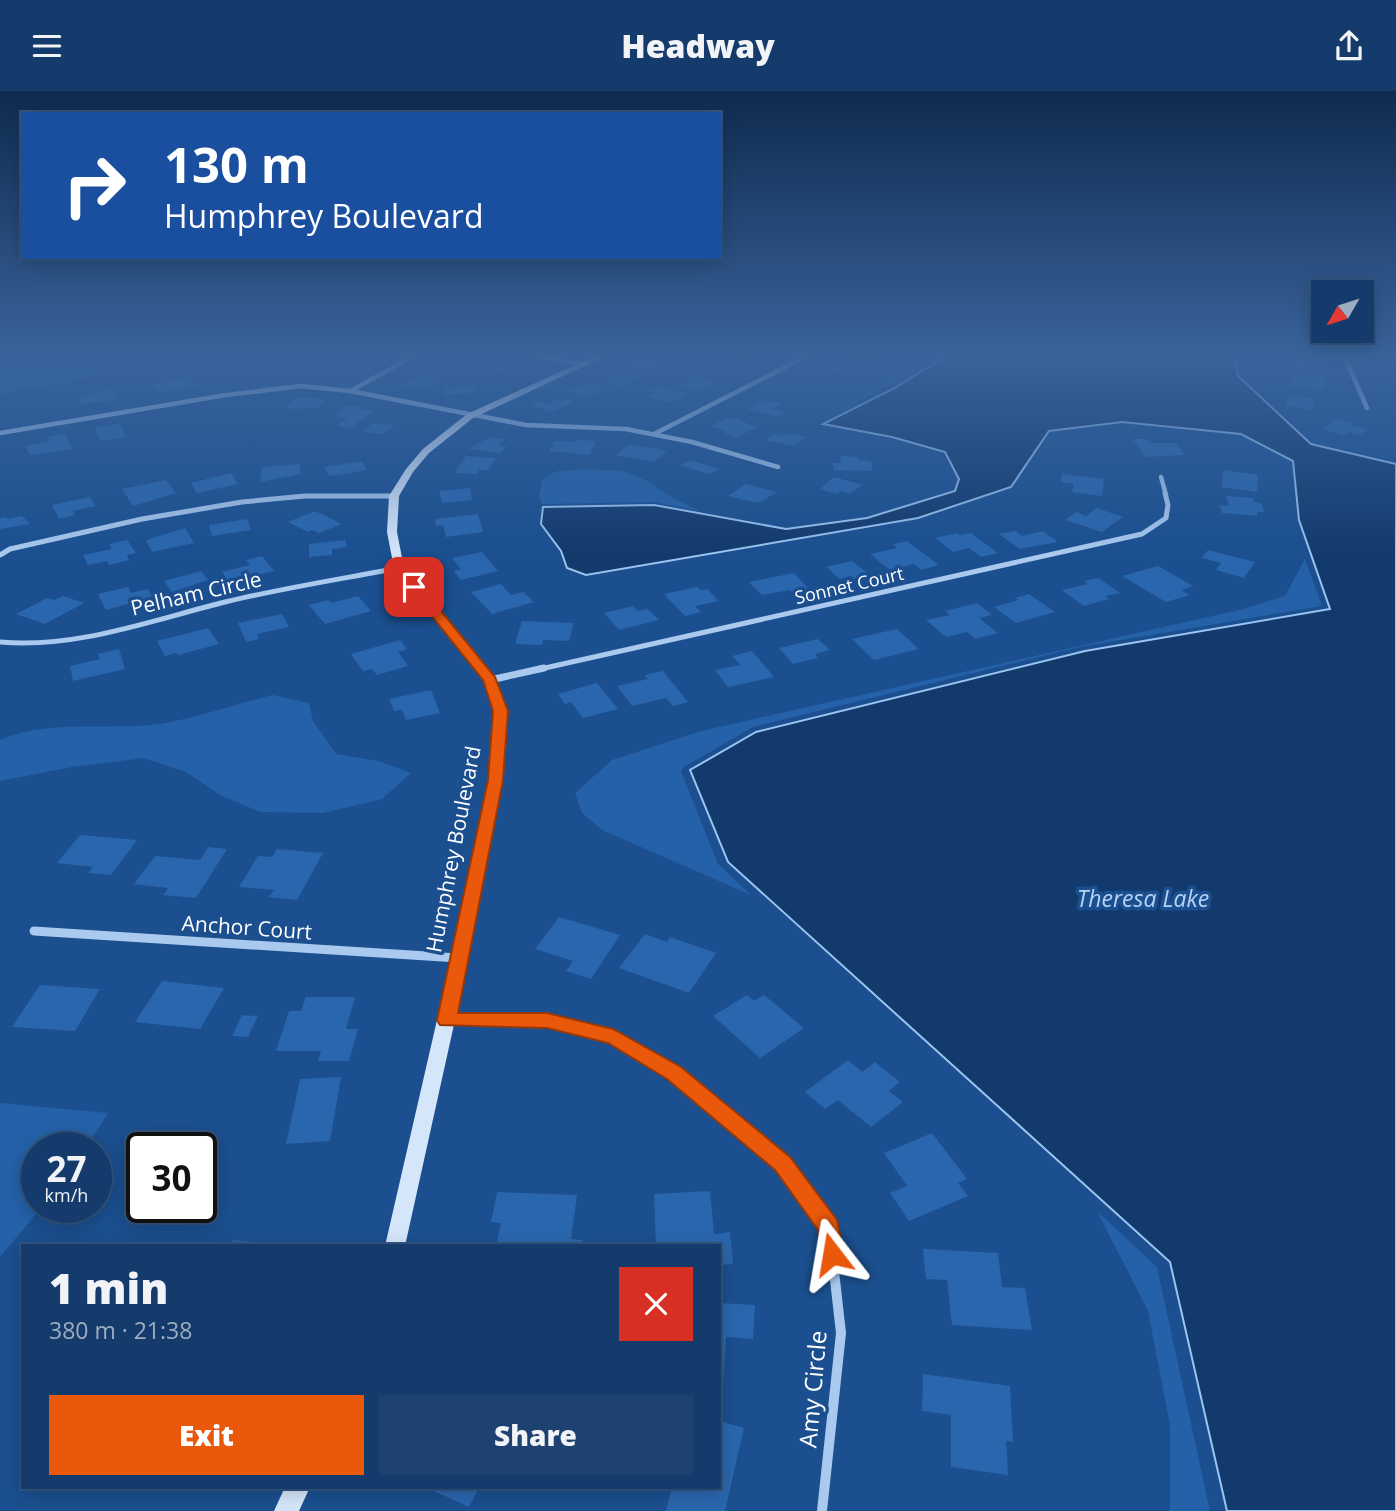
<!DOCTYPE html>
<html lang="en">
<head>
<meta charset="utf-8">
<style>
  :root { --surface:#143b6b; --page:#1d4271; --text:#f1f3f6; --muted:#9dadc1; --line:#33557e; --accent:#ea580c }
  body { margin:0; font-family:"Open Sans",sans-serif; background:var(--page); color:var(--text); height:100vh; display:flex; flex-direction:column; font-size:26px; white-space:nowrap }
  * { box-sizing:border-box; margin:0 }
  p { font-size:23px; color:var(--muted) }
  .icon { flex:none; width:38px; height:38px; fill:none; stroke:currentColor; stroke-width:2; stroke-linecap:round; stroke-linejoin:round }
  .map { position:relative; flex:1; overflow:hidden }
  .details { position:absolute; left:21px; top:1153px; width:700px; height:245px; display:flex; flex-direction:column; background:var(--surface); border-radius:0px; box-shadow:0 4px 18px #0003,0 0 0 2px var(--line) }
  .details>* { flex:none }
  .banner { position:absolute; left:21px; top:21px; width:700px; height:147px; border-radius:0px; box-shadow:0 4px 18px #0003,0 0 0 2px var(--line); background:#1a4fa0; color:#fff; overflow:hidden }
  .needle { width:46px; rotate:231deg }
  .buttons { position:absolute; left:1311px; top:189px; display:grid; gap:14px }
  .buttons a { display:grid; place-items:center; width:63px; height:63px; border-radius:0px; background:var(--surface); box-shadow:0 4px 18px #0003,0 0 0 2px var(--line); font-size:35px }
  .speed { position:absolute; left:21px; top:1041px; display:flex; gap:14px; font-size:35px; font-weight:700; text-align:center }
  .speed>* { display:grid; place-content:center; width:91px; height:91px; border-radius:50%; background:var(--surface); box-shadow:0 4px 18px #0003,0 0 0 2px var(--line); line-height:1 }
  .speed small { font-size:18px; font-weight:400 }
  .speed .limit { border:4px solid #111; border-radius:10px; background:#fff; color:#111 }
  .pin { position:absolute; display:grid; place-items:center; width:60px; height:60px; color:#fff; margin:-30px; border-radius:14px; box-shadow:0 4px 10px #0006 }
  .me { position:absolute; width:77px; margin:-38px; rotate:346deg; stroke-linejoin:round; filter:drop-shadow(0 0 5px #0008) }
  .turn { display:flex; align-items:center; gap:24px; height:147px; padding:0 28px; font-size:32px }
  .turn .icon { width:91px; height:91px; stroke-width:2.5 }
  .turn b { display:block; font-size:49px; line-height:60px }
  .round { display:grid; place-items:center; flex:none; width:74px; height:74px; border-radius:0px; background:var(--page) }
  .summary { display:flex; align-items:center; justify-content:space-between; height:119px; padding:0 28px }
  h1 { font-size:42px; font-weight:800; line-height:52px }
  .primary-button { display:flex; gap:14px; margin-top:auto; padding:14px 28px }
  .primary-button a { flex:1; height:80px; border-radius:0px; background:var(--accent); color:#fff; font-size:28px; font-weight:800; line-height:80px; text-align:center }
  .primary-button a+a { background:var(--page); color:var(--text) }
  header { display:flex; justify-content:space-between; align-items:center; height:91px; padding:0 28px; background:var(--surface); font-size:32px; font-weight:800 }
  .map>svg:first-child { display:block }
  .green { fill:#2461a8 }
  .water { fill:#123a6d; stroke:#9cc4f0; stroke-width:2 }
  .building { fill:#2a66ad }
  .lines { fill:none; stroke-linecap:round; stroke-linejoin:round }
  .street-far4 { stroke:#a9c9ee; stroke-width:4.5 }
  .street-far3 { stroke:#a9c9ee; stroke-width:5 }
  .street-far2 { stroke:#a9c9ee; stroke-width:7 }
  .street-far1 { stroke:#a9c9ee; stroke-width:9 }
  .street { stroke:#a9c9ee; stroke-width:10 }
  .secondary { fill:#d6e6fa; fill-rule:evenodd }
  .route { fill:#ea580c; stroke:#983908; stroke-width:2 }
  .labels { text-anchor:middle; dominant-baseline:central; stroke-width:7; stroke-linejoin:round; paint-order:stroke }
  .far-street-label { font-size:18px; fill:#fff; stroke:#1b4f8f }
  .street-label { font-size:21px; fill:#fff; stroke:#1b4f8f }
  .water-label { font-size:23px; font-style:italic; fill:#b5d3f5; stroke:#1b4f8f }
  .near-street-label { font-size:24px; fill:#fff; stroke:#1b4f8f }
</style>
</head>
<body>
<header><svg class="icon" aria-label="menu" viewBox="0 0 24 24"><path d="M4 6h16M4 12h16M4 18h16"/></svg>Headway<svg class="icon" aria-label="share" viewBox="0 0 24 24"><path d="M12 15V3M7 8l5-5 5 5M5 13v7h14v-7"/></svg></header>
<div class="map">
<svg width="1396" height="1420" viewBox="0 0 1396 1420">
  <rect width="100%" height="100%" fill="#1b4f8f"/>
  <g class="green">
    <path d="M0,264H214C178,280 140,280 102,285C68,290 34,297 0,303Z"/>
    <polygon points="914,264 942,264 839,321 897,282 907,267"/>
    <polygon points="587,378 622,380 648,390 671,406 699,420 655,411 542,413 539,405 543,387 557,380"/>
    <polygon points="1305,468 1322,515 1080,556 753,636 684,676 681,680 718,773 751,804 602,739 582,722 575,702 612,669 701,640 1244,518 1285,505"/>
    <path d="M273,604L309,612L313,630L336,663L378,670L411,682L382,708L323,722L260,721L220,704L186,681L144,667L72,676L0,690V649C52,626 115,642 170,631C204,625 239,612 273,604Z"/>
    <polygon points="0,1012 108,1022 86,1057 37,1057 37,1116 41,1117 0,1166"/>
    <polygon points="1097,1120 1157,1176 1210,1420 1170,1420 1170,1334 1148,1220"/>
  </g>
  <polygon class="water" points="948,264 1234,264 1238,285 1311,353 1396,373 1396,1420 1227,1420 1170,1171 728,771 690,679 756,641 1085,560 1330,518 1299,429 1293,370 1241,343 1122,331 1049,340 1011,396 918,427 586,484 567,477 561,460 541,433 543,416 654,414 786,438 867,427 955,400 959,388 945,361 892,346 823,333 893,298"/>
  <g class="building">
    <polygon points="448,264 451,264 470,268 455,276 433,272"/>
    <polygon points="730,264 757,264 745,269 751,271 742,275 718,269"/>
    <polygon points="849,264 890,264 875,272"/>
    <polygon points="1287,265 1313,267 1317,278 1281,275 1279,270 1289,271"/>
    <polygon points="641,267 666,273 656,278 648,276 640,279 624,275"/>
    <polygon points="504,269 514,271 509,274 526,277 512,284 486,278"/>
    <polygon points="338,271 349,271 354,279 334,279 337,282 321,285 314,275"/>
    <polygon points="834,273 848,276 831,284 813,279"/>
    <polygon points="718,274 737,279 714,286 702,283 705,281 701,280"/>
    <polygon points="291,275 293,284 266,287 264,278"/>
    <polygon points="621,279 642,286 618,295 600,289"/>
    <polygon points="422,283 441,287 421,297 402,294"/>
    <polygon points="1292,283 1326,286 1325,299 1294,296"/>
    <polygon points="692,285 715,291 696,300 681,296 691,292 683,290"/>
    <polygon points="189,286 193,292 199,291 202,294 157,302 150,293"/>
    <polygon points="587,292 603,297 593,304 584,305 568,300"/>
    <polygon points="475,295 476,302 444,304 443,298"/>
    <polygon points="658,295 687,303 669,312 648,306 656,302 648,300"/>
    <polygon points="113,298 118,309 81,313 78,306"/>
    <polygon points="1288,304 1314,308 1314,319 1286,315"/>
    <polygon points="296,306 327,308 318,317 284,318"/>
    <polygon points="561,307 574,311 551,321 531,314 540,310 547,313"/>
    <polygon points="767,309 782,313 773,318 787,321 779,326 747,318"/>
    <polygon points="349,314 361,316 358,318 375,320 350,337 337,335 348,327 332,325"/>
    <polygon points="726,328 737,328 757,336 736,347 724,343 728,341 710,335"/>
    <polygon points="1336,328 1352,332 1350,334 1368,339 1361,344 1349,341 1344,344 1322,338"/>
    <polygon points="373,332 395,334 384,343 362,341"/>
    <polygon points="120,333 126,346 101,350 95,337"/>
    <polygon points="787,342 805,346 794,355 765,349 773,343 784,345"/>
    <polygon points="65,343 73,358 30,364 25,355 50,350 48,346"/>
    <polygon points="490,346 505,348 498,355 507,356 500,362 468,358"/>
    <polygon points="1133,348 1147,348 1151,352 1176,352 1185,364 1145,366"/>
    <polygon points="577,349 596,350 590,364 549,360 554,350 576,351"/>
    <polygon points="629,353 667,360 654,371 616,364"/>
    <polygon points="466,365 496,367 488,379 479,379 477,383 454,382"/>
    <polygon points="840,365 858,366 858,369 871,370 873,380 834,379 833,372 841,372"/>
    <polygon points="690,369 719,378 709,383 680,374"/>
    <polygon points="362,370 367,379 329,385 324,376"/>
    <polygon points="300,373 300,383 260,391 262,376"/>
    <polygon points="1223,379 1258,384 1257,401 1222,396"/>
    <polygon points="231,382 238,393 197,402 191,392"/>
    <polygon points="1062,383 1104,388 1102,405 1072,401 1074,393 1061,391"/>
    <polygon points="834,386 863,394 850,402 841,400 836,403 820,398"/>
    <polygon points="166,389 176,402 133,415 122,398"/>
    <polygon points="745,393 777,401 758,412 728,405"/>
    <polygon points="470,397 472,409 442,412 439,400"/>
    <polygon points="1226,405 1253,407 1254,411 1261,412 1265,421 1257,421 1258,425 1222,422 1220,414 1229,415"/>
    <polygon points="90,406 95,415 73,420 75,424 59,428 52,414"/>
    <polygon points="1097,417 1123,426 1102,441 1065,429 1076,421 1086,425"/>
    <polygon points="315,420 342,433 319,442 312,439 308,441 288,431"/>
    <polygon points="478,423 483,441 446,446 443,434 436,435 435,428"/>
    <polygon points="22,425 30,433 0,438 0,427 5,426 8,428"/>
    <polygon points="247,428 251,439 212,445 209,434"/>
    <polygon points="185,437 194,452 152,461 146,449"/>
    <polygon points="1015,440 1022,445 1043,440 1058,451 1020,458 999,443"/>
    <polygon points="957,442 960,444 971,442 998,462 981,466 969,457 953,461 935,447"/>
    <polygon points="127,449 136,462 127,464 129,469 109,474 107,470 88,474 83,464 112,458 109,453"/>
    <polygon points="346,449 346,456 332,458 332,464 309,466 309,453"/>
    <polygon points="907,450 939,474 921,479 914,473 890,479 870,463 897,457 893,453"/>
    <polygon points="1208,459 1255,471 1244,487 1216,479 1221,472 1202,467"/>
    <polygon points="482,461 498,480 461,489 454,480 461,478 452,467"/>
    <polygon points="262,465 274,480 229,491 222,481 250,474 246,469"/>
    <polygon points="852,470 873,486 858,490 851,485 840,488 826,476"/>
    <polygon points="1158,475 1193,495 1181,499 1190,504 1166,511 1122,485"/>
    <polygon points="201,480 208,489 172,501 164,490"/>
    <polygon points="794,482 811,500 794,503 790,499 762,504 749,491"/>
    <polygon points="1098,487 1120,502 1105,505 1109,508 1084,515 1062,499 1088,493 1084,490"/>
    <polygon points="501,493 511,504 523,501 534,511 492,523 471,501"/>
    <polygon points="128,496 131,502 148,498 152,506 106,519 98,503"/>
    <polygon points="697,496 701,499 707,498 719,510 695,515 701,521 685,525 664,503"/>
    <polygon points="1029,503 1055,521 1016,532 994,516 1019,509 1015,507"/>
    <polygon points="63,505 84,512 45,533 16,523 47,507 55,509"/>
    <polygon points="358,505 371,520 325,533 309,514 328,509 331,512"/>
    <polygon points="977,512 992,524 979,527 998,542 975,548 967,541 946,546 926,529 950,524 945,520"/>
    <polygon points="633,515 638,520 648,518 659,529 619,539 604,522"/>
    <polygon points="282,523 289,536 257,543 259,548 246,551 238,532"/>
    <polygon points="522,530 574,532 569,550 543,549 542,554 515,553"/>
    <polygon points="208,537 219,553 178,564 176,562 165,565 157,550"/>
    <polygon points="897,538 919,558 874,569 852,548"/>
    <polygon points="818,548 830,559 815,563 818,567 793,573 779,557"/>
    <polygon points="400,549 407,558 398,561 408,575 377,584 372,578 363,580 351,563"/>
    <polygon points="119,558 125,578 73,590 70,575 100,568 98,563"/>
    <polygon points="752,560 774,586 728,596 715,579 740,574 732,565"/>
    <polygon points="663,580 688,611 673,615 666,607 632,615 617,595 648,588 645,584"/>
    <polygon points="597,592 618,618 583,627 571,611 565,613 558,603"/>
    <polygon points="431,599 440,622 406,629 402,619 394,620 389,608"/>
    <polygon points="80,744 137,749 111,784 88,782 93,776 57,772"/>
    <polygon points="208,756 227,758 196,807 163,804 168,797 134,793 155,765 200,769"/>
    <polygon points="277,758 323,762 297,809 269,806 274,799 239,796 258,765 272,766"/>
    <polygon points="559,826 620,844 591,888 566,880 573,870 535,858"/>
    <polygon points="645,843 667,851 670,846 716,862 689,902 619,877"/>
    <polygon points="162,890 224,897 200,938 135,931"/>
    <polygon points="40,894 100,898 75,940 12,936"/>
    <polygon points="747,904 754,910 764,904 804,937 760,967 713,925"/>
    <polygon points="306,906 355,906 346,938 358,938 349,970 318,970 321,960 276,960 289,920 301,920"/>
    <polygon points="242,924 258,925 248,946 232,945"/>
    <polygon points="848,969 862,981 875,971 900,991 889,1000 903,1011 871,1036 838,1009 825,1018 805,1001"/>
    <polygon points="341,986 330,1050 286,1053 300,988"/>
    <polygon points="932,1042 967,1088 958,1092 968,1105 909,1130 890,1102 907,1095 884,1062"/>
    <polygon points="710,1100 714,1143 730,1141 733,1173 719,1174 719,1155 656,1155 654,1103"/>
    <polygon points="497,1101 577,1104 571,1148 583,1149 582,1155 496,1155 501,1132 491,1131"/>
    <polygon points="233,1149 281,1153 281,1155 230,1155"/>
    <polygon points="923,1158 998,1162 1002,1196 1025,1197 1032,1239 952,1234 947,1189 926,1188"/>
    <polygon points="719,1212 755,1214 753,1248 726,1246 723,1294 719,1294"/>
    <polygon points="923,1283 1010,1295 1013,1351 1006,1350 1008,1384 951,1376 951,1324 922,1320"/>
    <polygon points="719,1330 744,1337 725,1420 666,1420 672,1396 719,1396"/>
    <polygon points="425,1396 479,1396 469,1416"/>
  </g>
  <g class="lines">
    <g class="street-far4">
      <polyline points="530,264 583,273"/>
      <polyline points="1344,264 1367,317"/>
      <polyline points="350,300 416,264"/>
      <polyline points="0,342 226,304 301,295 350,300 526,334 626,338 692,351 778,376"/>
      <polyline points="654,343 809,264"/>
      <polyline points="1161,386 1166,404"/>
    </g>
    <g class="street-far3">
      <polyline points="0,464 10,458 142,428 242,411 305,405 394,405"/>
      <path d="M0,551C75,558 153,529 225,511C283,497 341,488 399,477"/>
      <polyline points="536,579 1142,443 1166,427 1168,414 1165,402"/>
    </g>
    <polyline class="street-far2" points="490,589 544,577"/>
    <g class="street-far1">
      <polyline points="34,840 458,867"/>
      <polyline points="447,929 547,930 613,946 674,982 783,1074"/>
    </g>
    <polyline class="street" points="781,1072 829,1136 841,1242 822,1420"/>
    <g class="secondary">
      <polygon points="597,264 608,264 473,327 429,362 413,381 399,405 397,441 404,477 494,586 507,620 503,689 455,929 405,1155 385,1155 437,929 489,689 495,620 484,590 394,477 387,441 389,405 406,378 423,358 467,323"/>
      <polygon points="285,1396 310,1396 299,1420 274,1420"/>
    </g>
  </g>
  <linearGradient id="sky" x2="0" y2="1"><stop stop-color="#0f2b4f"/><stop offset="0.57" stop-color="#39639b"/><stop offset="1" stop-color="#39639b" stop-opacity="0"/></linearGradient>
  <rect width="1396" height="463" fill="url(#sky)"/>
  <polygon class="route" points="414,492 419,493 495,586 508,620 503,689 458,922 547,922 613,938 681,976 790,1066 837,1129 844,1163 840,1170 832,1173 824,1170 818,1139 775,1079 667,988 608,952 547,937 440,934 437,929 488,689 493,620 483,589 410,498 410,493"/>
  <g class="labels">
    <g class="far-street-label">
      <text transform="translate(849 494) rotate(-13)">Sonnet Court</text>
    </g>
    <g class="street-label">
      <text transform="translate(196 502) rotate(-13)">Pelham Circle</text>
      <text transform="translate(453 758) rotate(-79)">Humphrey Boulevard</text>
      <text transform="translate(247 836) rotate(4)">Anchor Court</text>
    </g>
    <g class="water-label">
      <text x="1143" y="807">Theresa Lake</text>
    </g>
    <g class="near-street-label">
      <text transform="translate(812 1298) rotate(-85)">Amy Circle</text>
    </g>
  </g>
</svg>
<div class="buttons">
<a><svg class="needle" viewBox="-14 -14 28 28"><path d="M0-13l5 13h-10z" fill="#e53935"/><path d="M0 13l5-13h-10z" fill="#9dadc1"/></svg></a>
</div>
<div class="speed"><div>27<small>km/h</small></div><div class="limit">30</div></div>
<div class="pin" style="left:414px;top:496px;background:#d93025"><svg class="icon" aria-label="arrive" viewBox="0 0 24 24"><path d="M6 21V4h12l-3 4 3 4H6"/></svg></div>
<svg class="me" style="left:832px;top:1163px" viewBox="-20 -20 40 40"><path d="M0-17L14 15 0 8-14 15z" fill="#ea580c" stroke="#fff" stroke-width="4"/></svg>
<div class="banner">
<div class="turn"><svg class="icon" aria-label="right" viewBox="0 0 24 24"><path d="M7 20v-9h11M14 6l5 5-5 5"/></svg><div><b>130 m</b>Humphrey Boulevard</div></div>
</div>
<section class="details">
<div class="summary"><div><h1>1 min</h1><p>380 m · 21:38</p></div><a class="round" style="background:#d93025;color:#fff"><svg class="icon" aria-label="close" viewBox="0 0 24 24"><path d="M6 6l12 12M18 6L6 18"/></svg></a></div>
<div class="primary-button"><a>Exit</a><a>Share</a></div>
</section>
</div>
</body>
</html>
